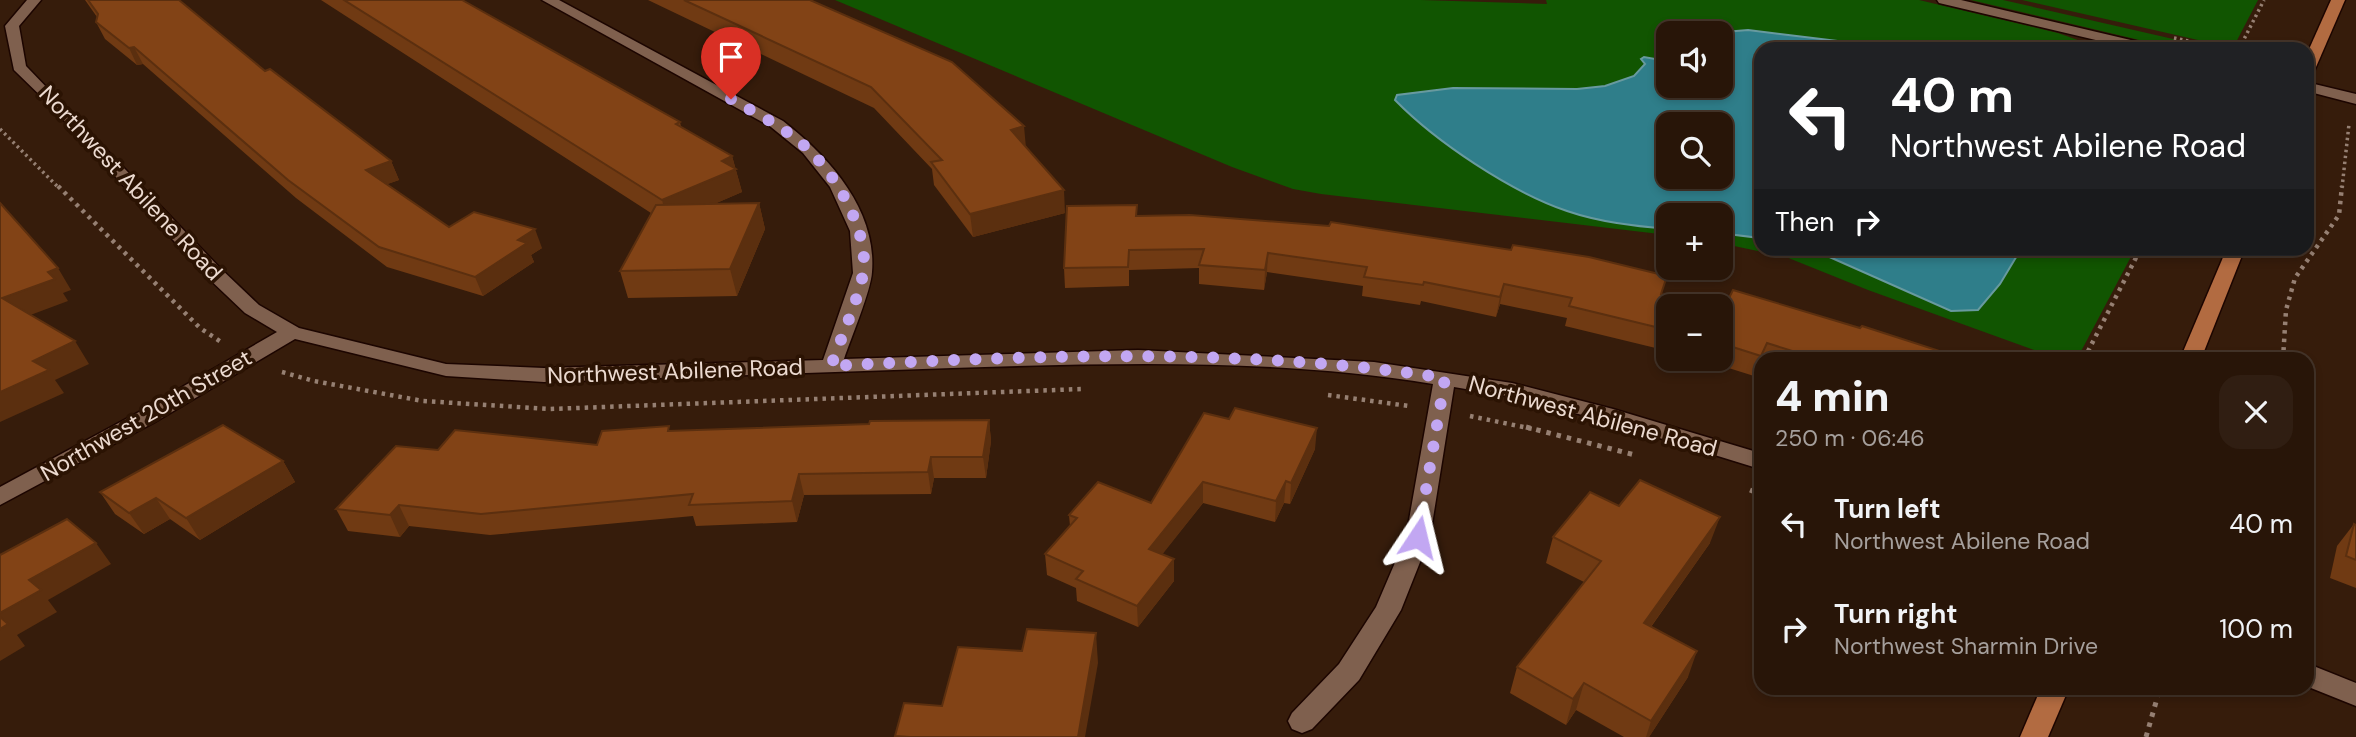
<!DOCTYPE html>
<html lang="en">
<head>
<meta charset="utf-8">
<style>
  :root { --surface:#281508; --page:#301e12; --text:#f1f3f6; --muted:#a59f9c; --line:#443429 }
  body { margin:0; font-family:"DM Sans",sans-serif; background:var(--page); color:var(--text); height:100vh; display:flex; flex-direction:column; font-size:26px; white-space:nowrap }
  * { box-sizing:border-box; margin:0 }
  p { font-size:23px; color:var(--muted) }
  .icon { flex:none; width:38px; height:38px; fill:none; stroke:currentColor; stroke-width:2; stroke-linecap:round; stroke-linejoin:round }
  .map { position:relative; flex:1; overflow:hidden }
  .details { position:absolute; left:1754px; top:352px; width:560px; height:343px; display:flex; flex-direction:column; background:var(--surface); border-radius:21px; box-shadow:0 4px 10px #0003,0 0 0 2px var(--line) }
  .details>* { flex:none }
  .hud { position:absolute; left:1754px; top:42px; width:560px; height:214px; border-radius:21px; box-shadow:0 4px 10px #0003,0 0 0 2px var(--line); background:#202124; color:#fff; overflow:hidden }
  .tools { position:absolute; left:1656px; top:21px; display:grid; gap:14px }
  .tools a { display:grid; place-items:center; width:77px; height:77px; border-radius:14px; background:var(--surface); box-shadow:0 4px 10px #0003,0 0 0 2px var(--line); font-size:35px }
  .pin { position:absolute; display:grid; place-items:center; width:60px; height:60px; color:#fff; margin:-72px -30px; border-radius:50% 50% 50% 0; rotate:-45deg; box-shadow:0 0 7px #0007 }
  .pin .icon { rotate:45deg }
  .me { position:absolute; width:77px; margin:-38px; rotate:10deg; stroke-linejoin:round; filter:drop-shadow(0 0 5px #0008) }
  .turn { display:flex; align-items:center; gap:24px; height:147px; padding:0 21px; font-size:32px }
  .turn .icon { width:91px; height:91px; stroke-width:2.5 }
  .turn b { display:block; font-size:49px; line-height:60px }
  .then { display:flex; align-items:center; height:66px; padding:0 21px; background:#0003; gap:14px; font-size:26px }
  .round { display:grid; place-items:center; flex:none; width:74px; height:74px; border-radius:21px; background:var(--page) }
  .summary { display:flex; align-items:center; justify-content:space-between; height:119px; padding:0 21px }
  h1 { font-size:42px; font-weight:800; line-height:52px }
  ul { padding:0; list-style:none }
  li { display:flex; align-items:center; gap:21px; height:105px; padding:0 21px }
  li div { flex:1 }
  li b { display:block; font-size:26px }
  li em { font-style:normal }
  .map>svg:first-child { display:block }
  .green { fill:#115501; fill-rule:evenodd }
  .water { fill:#2f7e8a; stroke:#689a9f; stroke-width:2; fill-rule:evenodd }
  .lines { fill:none; stroke-linecap:round; stroke-linejoin:round }
  .minor-casing { stroke:#1c0500; stroke-width:3 }
  .major-casing { stroke:#1c0500; stroke-width:3 }
  .path-far2 { stroke:#968073; stroke-width:3.5; stroke-dasharray:2.5 3.5; stroke-linecap:butt }
  .path-far1 { stroke:#968073; stroke-width:4.5; stroke-dasharray:3.5 5; stroke-linecap:butt }
  .path { stroke:#968073; stroke-width:5; stroke-dasharray:4.5 6; stroke-linecap:butt }
  .minor { fill:#7f604e; fill-rule:evenodd }
  .major { fill:#b26b41; fill-rule:evenodd }
  .wall { fill:#703a13 }
  .shaded-wall { fill:#5b2f0f }
  .building { fill:#824316; stroke:#5b2f0f; stroke-width:2 }
  .route { stroke:#c2a7f2; stroke-width:12; stroke-dasharray:0 21.6 }
  .labels { text-anchor:middle; dominant-baseline:central; stroke-width:7; stroke-linejoin:round; paint-order:stroke }
  .street-label { font-size:23px; fill:#ecdad0; stroke:#2b1303 }
</style>
</head>
<body>
<div class="map">
<svg width="2356" height="737" viewBox="0 0 2356 737">
  <rect width="100%" height="100%" fill="#361c0b"/>
  <g class="green">
    <path d="M835,0H1421L1547,4L1546,0H1919L2058,33L2103,49H1760V248L2135,249L2077,359H2059L1868,290L1786,257L1720,243V215H1668V235L1321,194L1293,189L1232,167ZM1668,33H1720V86H1668ZM1668,124H1720V177H1668Z"/>
    <polygon points="1971,0 2003,0 2217,49 2177,49"/>
    <polygon points="2022,0 2258,0 2233,48"/>
  </g>
  <g class="water">
    <path d="M1748,30L1854,43L1873,49H1760V238L1720,233V215H1668V229C1634,226 1599,222 1567,211C1511,192 1436,142 1395,100L1397,95L1453,88L1577,89L1605,86L1634,76L1645,64L1641,59L1644,57L1655,59L1668,56V86H1720V33H1712ZM1668,124H1720V177H1668Z"/>
    <polygon points="1804,249 2021,249 2000,284 1978,310 1951,311 1825,255"/>
  </g>
  <g class="lines">
    <defs>
      <g id="minor">
        <path d="M27,0H41L19,26L26,66L219,267L259,305L299,328L446,364L544,368L823,360L853,273L850,231L830,187L803,153L771,127L542,0H559L783,121C828,156 877,209 872,272C871,291 851,338 844,359L1138,350L1374,362L1512,383L1613,409L1760,453V469L1598,419L1512,397L1454,387L1430,537L1401,610L1359,680L1312,729L1302,733L1292,729L1288,721L1292,713L1339,664L1376,607L1406,537L1433,384C1274,358 1113,363 952,368C816,373 680,377 544,382L446,376L295,339L155,422L0,505V487L139,412L277,332L245,313L205,275L50,105L14,70L5,26Z"/>
        <polygon points="1937,0 1961,0 2152,45 2159,49 2134,49 1939,3"/>
        <polygon points="2306,82 2356,94 2356,104 2306,91"/>
        <polygon points="2306,663 2356,683 2356,706 2306,686"/>
      </g>
      <g id="major">
        <polygon points="2331,0 2345,0 2313,74 2306,78 2306,56"/>
        <polygon points="2227,248 2245,248 2201,359 2180,359"/>
        <polygon points="2041,688 2069,688 2048,737 2020,737"/>
      </g>
    </defs>
    <use href="#minor" class="minor-casing"/>
    <use href="#major" class="major-casing"/>
    <g class="path-far2">
      <polyline points="2174,38 2228,49"/>
      <polyline points="2239,49 2264,0"/>
      <polyline points="0,129 59,188"/>
      <polyline points="2342,188 2349,124"/>
    </g>
    <g class="path-far1">
      <polyline points="58,186 200,328 221,342"/>
      <polyline points="2084,359 2141,248"/>
      <polyline points="2283,359 2286,310 2295,278 2339,215 2342,186"/>
      <polyline points="282,372 314,381 423,401 550,409 1082,389"/>
      <polyline points="1328,395 1409,406"/>
      <polyline points="1470,416 1533,429"/>
    </g>
    <g class="path">
      <polyline points="1526,427 1635,455"/>
      <polyline points="1750,490 1760,494"/>
      <polyline points="2146,737 2160,688"/>
    </g>
    <use href="#minor" class="minor"/>
    <use href="#major" class="major"/>
  </g>
  <g class="wall">
    <polygon points="85,0 179,0 265,71 391,161 399,180 387,184 449,227 542,248 531,255 534,262 483,296 387,267 296,198 143,64 137,65 105,39 96,22 97,17"/>
    <polygon points="321,0 462,0 680,122 681,127 732,156 742,192 714,204 759,203 765,229 737,296 628,298 620,271 651,213"/>
    <polygon points="648,0 810,0 1026,146 1065,213 973,237 934,185 932,169 874,108"/>
    <polygon points="1137,216 1662,294 1668,306 1668,351 1565,326 1567,318 1500,304 1496,317 1421,301 1420,305 1362,296 1363,286 1267,272 1264,290 1199,284 1199,268 1129,270 1129,286 1065,288 1064,268"/>
    <polygon points="1720,312 1950,359 1760,359 1760,364 1754,376 1700,359 1720,359"/>
    <polygon points="1204,413 1315,449 1290,504 1284,503 1275,522 1203,503 1162,554 1174,559 1174,581 1138,627 1077,601 1076,588 1047,575 1045,554 1070,526 1069,515 1151,503"/>
    <polygon points="989,420 991,441 986,478 934,478 931,494 804,495 797,522 696,526 693,516 490,535 409,526 400,537 348,531 336,509 438,450 597,445 671,431"/>
    <polygon points="283,461 295,482 200,540 170,519 144,534 115,514 100,492"/>
    <polygon points="1619,506 1710,543 1651,627 1688,677 1649,737 1624,737 1576,710 1566,725 1510,693 1517,667 1584,582 1546,563 1553,537"/>
    <polygon points="2354,524 2356,525 2356,588 2330,578 2337,546"/>
  </g>
  <g class="shaded-wall">
    <polygon points="134,47 143,64 137,65 129,48"/>
    <polygon points="1024,126 1026,148 1011,130"/>
    <polygon points="732,156 742,192 668,224 662,200 722,161"/>
    <polygon points="391,161 399,180 374,189 366,170"/>
    <polygon points="1064,190 1065,213 973,237 970,214"/>
    <polygon points="759,203 765,229 737,296 730,269"/>
    <polygon points="535,229 542,248 531,255 534,262 483,296 475,277 518,240"/>
    <polygon points="1268,253 1267,272 1264,290 1265,270"/>
    <polygon points="58,268 71,290 63,293 68,301 17,320 2,298 48,272"/>
    <polygon points="1504,284 1500,304 1496,317 1500,297"/>
    <polygon points="75,341 89,364 55,380 64,393 0,422 0,392 33,361"/>
    <polygon points="989,420 991,441 986,478 983,457"/>
    <polygon points="1317,428 1315,449 1290,504 1291,483"/>
    <polygon points="931,457 934,478 931,494 928,472"/>
    <polygon points="283,461 295,482 200,540 186,518"/>
    <polygon points="799,474 804,495 797,522 792,501"/>
    <polygon points="1286,481 1284,503 1275,522 1276,501"/>
    <polygon points="1203,482 1203,503 1150,570 1149,549"/>
    <polygon points="156,498 170,519 144,534 129,513"/>
    <polygon points="399,505 409,526 400,537 390,515"/>
    <polygon points="1720,517 1710,543 1635,649 1644,623"/>
    <polygon points="96,543 111,564 48,600 57,612 17,635 25,646 0,661 0,613 29,580"/>
    <polygon points="1174,559 1174,581 1138,627 1137,606"/>
    <polygon points="1096,633 1098,663 1085,737 1078,737"/>
    <polygon points="1697,651 1688,677 1649,737 1646,737 1651,721"/>
    <polygon points="1584,683 1576,710 1566,725 1573,699"/>
  </g>
  <g class="building">
    <polygon points="88,0 179,0 265,71 270,69 391,161 366,170 449,227 474,212 535,229 518,240 527,243 475,277 379,247 288,180 134,47 129,48 96,22 98,14"/>
    <polygon points="344,0 462,0 680,122 676,124 732,156 722,161 736,169 662,200"/>
    <polygon points="684,0 810,0 952,62 1024,126 1011,130 1064,190 970,214 931,162 942,160 871,87"/>
    <polygon points="0,203 58,268 48,272 55,279 2,298 75,341 33,361 49,370 0,392"/>
    <polygon points="759,203 730,269 620,271 656,205"/>
    <polygon points="1137,205 1136,216 1190,215 1329,226 1331,222 1511,250 1513,245 1589,257 1667,276 1661,294 1702,306 1668,306 1668,330 1569,306 1572,298 1504,284 1500,297 1424,282 1423,285 1364,277 1367,267 1268,253 1265,270 1199,265 1204,249 1129,250 1128,267 1064,268 1067,206"/>
    <polygon points="1733,290 1860,328 1862,326 1952,355 1950,359 1818,359 1767,343 1761,356 1720,343 1720,312 1722,312"/>
    <polygon points="1235,408 1317,428 1291,483 1286,481 1276,501 1203,482 1149,549 1174,559 1137,606 1076,579 1083,571 1045,554 1077,518 1069,515 1098,482 1151,503 1204,413 1229,419"/>
    <polygon points="989,420 983,457 931,457 928,472 799,474 792,501 689,505 693,494 481,514 399,505 390,515 336,509 396,446 438,450 455,430 597,445 602,431 669,426 668,431 869,424 870,421"/>
    <polygon points="223,425 283,461 186,518 156,498 129,513 100,492"/>
    <polygon points="1640,480 1720,517 1644,623 1697,651 1651,721 1584,683 1573,699 1517,667 1601,561 1553,537 1590,492 1619,506"/>
    <polygon points="67,519 96,543 29,580 41,590 0,613 0,555"/>
    <polygon points="2354,524 2356,525 2356,560 2346,556"/>
    <polygon points="0,617 8,624 0,629"/>
    <polygon points="1027,629 1096,633 1078,737 910,737 895,736 904,703 942,706 958,647 1022,651"/>
  </g>
  <g class="lines">
    <path class="route" d="M731,99C757,114 786,128 808,149C837,176 870,233 863,274C857,303 841,338 831,366C1035,355 1243,347 1445,378L1418,537"/>
  </g>
  <g class="labels">
    <g class="street-label">
      <text transform="translate(131 183) rotate(47)">Northwest Abilene Road</text>
      <text transform="translate(675 371) rotate(-2)">Northwest Abilene Road</text>
      <text transform="translate(146 415) rotate(-30)">Northwest 20th Street</text>
      <text transform="translate(1593 416) rotate(15)">Northwest Abilene Road</text>
    </g>
  </g>
</svg>
<div class="tools">
<a><svg class="icon" aria-label="sound" viewBox="0 0 24 24"><path d="M4 9h4l5-4v14l-5-4H4zM17 9q2 3 0 6"/></svg></a>
<a><svg class="icon" aria-label="search" viewBox="0 0 24 24"><circle cx="10" cy="10" r="6"/><path d="M15 15l6 6"/></svg></a>
<a>+</a>
<a>−</a>
</div>
<div class="pin" style="left:731px;top:99px;background:#d93025"><svg class="icon" aria-label="arrive" viewBox="0 0 24 24"><path d="M6 21V4h12l-3 4 3 4H6"/></svg></div>
<svg class="me" style="left:1418px;top:537px" viewBox="-20 -20 40 40"><path d="M0-17L14 15 0 8-14 15z" fill="#c2a7f2" stroke="#fff" stroke-width="4"/></svg>
<div class="hud">
<div class="turn"><svg class="icon" aria-label="left" viewBox="0 0 24 24"><path d="M17 20v-9H6M10 6l-5 5 5 5"/></svg><div><b>40 m</b>Northwest Abilene Road</div></div>
<div class="then">Then<svg class="icon" aria-label="right" viewBox="0 0 24 24"><path d="M7 20v-9h11M14 6l5 5-5 5"/></svg></div>
</div>
<section class="details">
<div class="summary"><div><h1>4 min</h1><p>250 m · 06:46</p></div><a class="round"><svg class="icon" aria-label="close" viewBox="0 0 24 24"><path d="M6 6l12 12M18 6L6 18"/></svg></a></div>
<ul>
<li><svg class="icon" aria-label="left" viewBox="0 0 24 24"><path d="M17 20v-9H6M10 6l-5 5 5 5"/></svg><div><b>Turn left</b><p>Northwest Abilene Road</p></div><em>40 m</em></li>
<li><svg class="icon" aria-label="right" viewBox="0 0 24 24"><path d="M7 20v-9h11M14 6l5 5-5 5"/></svg><div><b>Turn right</b><p>Northwest Sharmin Drive</p></div><em>100 m</em></li>
</ul>
</section>
</div>
</body>
</html>
